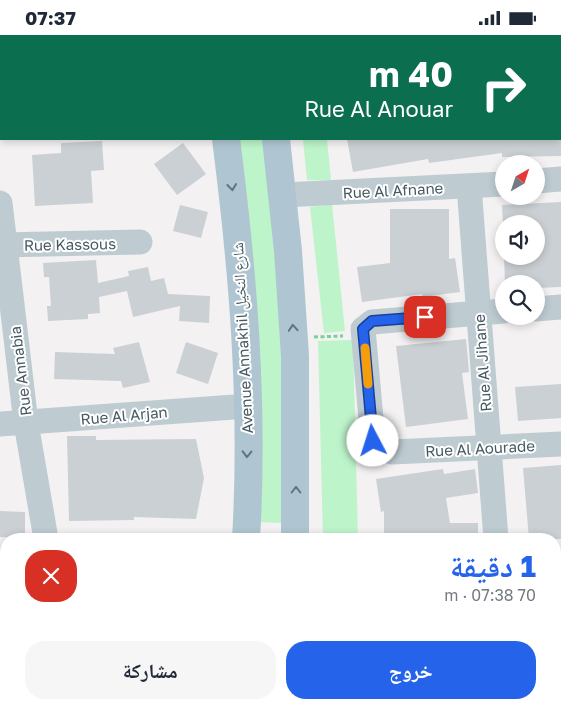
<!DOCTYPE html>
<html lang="ar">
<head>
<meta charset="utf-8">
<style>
  :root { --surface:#fff; --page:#f6f6f7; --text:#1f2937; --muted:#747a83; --accent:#2563eb }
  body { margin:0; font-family:"Golos Text","Noto Naskh Arabic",sans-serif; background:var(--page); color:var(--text); direction:rtl; height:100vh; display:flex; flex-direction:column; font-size:19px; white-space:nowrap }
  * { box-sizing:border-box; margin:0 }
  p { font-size:16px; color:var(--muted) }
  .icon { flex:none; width:28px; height:28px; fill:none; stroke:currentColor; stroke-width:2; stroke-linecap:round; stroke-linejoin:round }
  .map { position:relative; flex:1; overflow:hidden; direction:ltr }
  .details { position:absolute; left:0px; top:498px; width:561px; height:176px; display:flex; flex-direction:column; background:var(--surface); border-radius:20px 20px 0 0; box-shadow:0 2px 8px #0003; direction:rtl }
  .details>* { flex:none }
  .guide { position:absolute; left:0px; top:0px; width:561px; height:105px; box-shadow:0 2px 8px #0003; direction:rtl; background:#0b6e4f; color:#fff; overflow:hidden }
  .needle { width:32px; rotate:39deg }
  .controls { position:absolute; left:495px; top:120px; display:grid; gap:10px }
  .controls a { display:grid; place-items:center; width:50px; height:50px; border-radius:50%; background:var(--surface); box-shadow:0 2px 8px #0003; font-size:25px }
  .pin { position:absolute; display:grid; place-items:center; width:42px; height:42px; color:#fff; margin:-21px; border-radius:10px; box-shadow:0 2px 8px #0006 }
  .me { position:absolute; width:55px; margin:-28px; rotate:355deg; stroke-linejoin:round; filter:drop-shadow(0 0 4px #0008) }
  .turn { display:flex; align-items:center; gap:18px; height:105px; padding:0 25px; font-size:22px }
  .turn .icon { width:65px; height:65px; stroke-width:2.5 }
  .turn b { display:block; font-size:35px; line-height:42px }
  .round { display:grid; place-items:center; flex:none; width:52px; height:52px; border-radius:20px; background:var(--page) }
  .headline { display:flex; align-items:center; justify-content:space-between; height:85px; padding:0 25px }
  h1 { font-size:30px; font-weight:700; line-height:38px; color:var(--accent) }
  .action { display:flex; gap:10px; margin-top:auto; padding:10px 25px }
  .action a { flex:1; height:58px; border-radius:20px; background:var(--accent); color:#fff; font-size:20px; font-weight:700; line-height:58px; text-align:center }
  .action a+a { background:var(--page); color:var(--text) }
  .status { display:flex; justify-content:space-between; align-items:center; height:35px; padding:0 25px; background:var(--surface); direction:ltr }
  .status svg { height:14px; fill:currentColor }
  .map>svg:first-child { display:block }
  .green { fill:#bdf4ca }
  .building { fill:#cbd0d4 }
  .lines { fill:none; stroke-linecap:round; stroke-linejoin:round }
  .path { stroke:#71d694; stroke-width:3; stroke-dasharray:4 2.5; stroke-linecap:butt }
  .minor { stroke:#beccd2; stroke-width:25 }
  .major { stroke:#afc6d2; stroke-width:28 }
  .oneway { stroke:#61747d }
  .route-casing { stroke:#184099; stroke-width:12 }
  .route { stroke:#2563eb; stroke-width:9 }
  .slow { stroke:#f59e0b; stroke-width:9 }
  .labels { text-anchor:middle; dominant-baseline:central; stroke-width:4; stroke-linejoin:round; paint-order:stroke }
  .street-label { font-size:15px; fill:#475961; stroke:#fff }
</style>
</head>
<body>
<div class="status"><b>07:37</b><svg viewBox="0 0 49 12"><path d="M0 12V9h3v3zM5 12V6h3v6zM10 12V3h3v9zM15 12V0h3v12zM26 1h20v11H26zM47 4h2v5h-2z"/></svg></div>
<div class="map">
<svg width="561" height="673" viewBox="0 0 561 673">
  <rect width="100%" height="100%" fill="#f4f1f2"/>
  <g class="green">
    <polygon points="237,104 263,104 277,229 283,349 282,488 256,487"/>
    <polygon points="303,104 327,104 331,145 307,145"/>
    <polygon points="332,169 345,296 324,298 310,172"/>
    <polygon points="353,305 358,504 323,504 318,306"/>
    <polygon points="242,668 266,668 265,673 241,673"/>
    <rect x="303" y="668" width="67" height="5"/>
  </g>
  <g class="building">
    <polygon points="347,104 561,104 561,121 502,122 502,118 429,128 428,124 353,137"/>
    <polygon points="102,106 104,135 91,136 93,168 35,171 32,120 61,118 61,108"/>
    <polygon points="183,108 206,139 177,160 154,129"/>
    <polygon points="561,167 561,252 536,253 536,249 505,249 504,221 536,221 536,189 503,189 502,170"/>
    <polygon points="180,170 208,177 201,203 173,196"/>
    <polygon points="390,174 449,174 449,224 455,223 460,257 423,262 422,259 362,267 357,232 390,228"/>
    <polygon points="96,225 98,248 129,241 128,236 148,232 151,246 164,243 168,259 210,261 209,288 179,286 180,271 133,282 127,256 99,262 100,278 88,279 88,284 48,286 47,271 51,271 49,242 44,242 43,228"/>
    <polygon points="466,304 469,337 462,338 468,384 406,392 396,311"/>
    <polygon points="139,307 150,347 123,353 121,346 54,344 55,317 115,319 113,313"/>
    <polygon points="186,307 218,318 208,349 176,338"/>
    <polygon points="561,349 561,383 518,386 515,352"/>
    <polygon points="67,401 96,401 96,405 196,404 204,443 196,484 134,482 134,485 69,486"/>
    <polygon points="561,430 561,504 529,504 523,433"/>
    <polygon points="443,434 444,439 475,434 478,458 446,463 450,488 478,488 478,504 384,504 384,476 381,477 376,444"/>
    <polygon points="0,476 25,477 25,503 0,502"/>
  </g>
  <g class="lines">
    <g class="path">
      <polyline points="171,0 171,1"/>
      <polyline points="308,0 308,1"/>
      <polyline points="314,302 343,301"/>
    </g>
    <g class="minor">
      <polyline points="371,1 393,0"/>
      <polyline points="0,21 1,21"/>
      <polyline points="536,146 561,144"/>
      <polyline points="469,151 496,504"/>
      <polyline points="283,160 504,149"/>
      <polyline points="0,168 26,388 46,504"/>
      <polyline points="0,210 140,207"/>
      <polyline points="536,274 561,272"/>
      <polyline points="504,276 372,287 363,294 373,406 378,412 392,417 561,409"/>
      <polyline points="0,389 248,371"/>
      <polyline points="555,539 561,538"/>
      <polyline points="0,619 6,614"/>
      <polyline points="548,668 551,673"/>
    </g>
    <g class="major">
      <polyline points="213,0 213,1"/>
      <polyline points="264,0 264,1"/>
      <path d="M226,104C243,236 254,370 246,504"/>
      <polyline points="276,104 288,216 295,321 295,504"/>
      <polyline points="229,673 229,668"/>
      <polyline points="277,673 277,668"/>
    </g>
  </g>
  <defs><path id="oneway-chevron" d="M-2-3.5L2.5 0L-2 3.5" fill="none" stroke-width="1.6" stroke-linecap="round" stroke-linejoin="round" transform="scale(1.25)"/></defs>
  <g class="oneway">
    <use href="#oneway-chevron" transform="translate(232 152) rotate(84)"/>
    <use href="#oneway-chevron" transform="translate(293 293) rotate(-94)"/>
    <use href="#oneway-chevron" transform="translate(247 419) rotate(91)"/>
    <use href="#oneway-chevron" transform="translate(296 455) rotate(-90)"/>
  </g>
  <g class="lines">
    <defs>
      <polyline id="route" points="373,406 363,294 372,286 425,282"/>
    </defs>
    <use href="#route" class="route-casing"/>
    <use href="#route" class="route"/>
    <polyline class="slow" points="365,313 368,349"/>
  </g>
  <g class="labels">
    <g class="street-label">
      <text transform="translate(393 155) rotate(-3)">Rue Al Afnane</text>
      <text transform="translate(70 209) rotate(-1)">Rue Kassous</text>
      <text transform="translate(242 303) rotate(-93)">Avenue Annakhil شارع النخيل</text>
      <text transform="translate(482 328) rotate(-94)">Rue Al Jihane</text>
      <text transform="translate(20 336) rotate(-97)">Rue Annabia</text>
      <text transform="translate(124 380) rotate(-5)">Rue Al Arjan</text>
      <text transform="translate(480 413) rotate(-3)">Rue Al Aourade</text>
    </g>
  </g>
</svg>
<div class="controls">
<a><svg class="needle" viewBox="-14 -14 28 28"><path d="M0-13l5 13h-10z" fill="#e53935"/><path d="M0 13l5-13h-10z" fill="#747a83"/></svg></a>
<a><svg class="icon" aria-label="sound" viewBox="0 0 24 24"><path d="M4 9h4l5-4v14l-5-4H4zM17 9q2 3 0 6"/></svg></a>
<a><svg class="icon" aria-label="search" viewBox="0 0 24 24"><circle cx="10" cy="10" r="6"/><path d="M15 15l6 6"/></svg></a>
</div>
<div class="pin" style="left:425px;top:282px;background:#d93025"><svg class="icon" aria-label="arrive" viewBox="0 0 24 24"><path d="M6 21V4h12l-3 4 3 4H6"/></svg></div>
<svg class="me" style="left:373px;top:406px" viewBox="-20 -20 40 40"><circle r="19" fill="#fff"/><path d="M0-13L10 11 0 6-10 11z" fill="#2563eb"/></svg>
<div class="guide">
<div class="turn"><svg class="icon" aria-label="right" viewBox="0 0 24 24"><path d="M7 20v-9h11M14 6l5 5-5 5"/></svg><div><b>40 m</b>Rue Al Anouar</div></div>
</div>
<section class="details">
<div class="headline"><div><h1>1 دقيقة</h1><p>70 m · 07:38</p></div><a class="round" style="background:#d93025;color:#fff"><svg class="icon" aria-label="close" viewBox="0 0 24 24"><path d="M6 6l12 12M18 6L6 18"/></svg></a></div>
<div class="action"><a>خروج</a><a>مشاركة</a></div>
</section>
</div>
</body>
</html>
